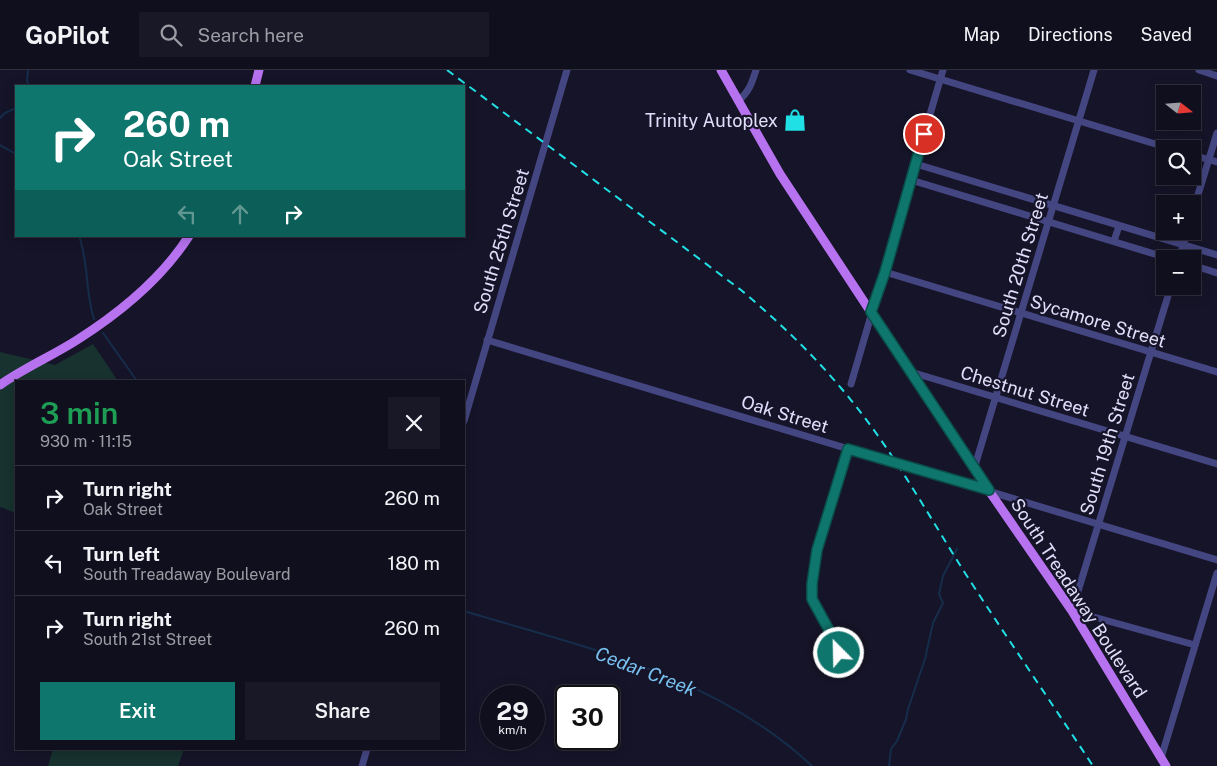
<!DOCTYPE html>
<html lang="en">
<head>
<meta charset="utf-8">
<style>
  :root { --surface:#100f1e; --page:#191827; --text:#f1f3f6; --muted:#9c9ca4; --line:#302f3c; --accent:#0f766e }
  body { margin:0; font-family:"Public Sans",sans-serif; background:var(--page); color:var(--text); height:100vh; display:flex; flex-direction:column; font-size:19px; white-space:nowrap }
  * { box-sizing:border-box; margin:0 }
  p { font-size:16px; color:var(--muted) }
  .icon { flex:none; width:28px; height:28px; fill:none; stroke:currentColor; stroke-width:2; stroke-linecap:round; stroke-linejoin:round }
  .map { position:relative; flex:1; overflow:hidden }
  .drawer { position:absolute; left:15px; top:310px; width:450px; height:370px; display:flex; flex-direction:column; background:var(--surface); border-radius:0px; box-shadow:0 2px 12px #0003,0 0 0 1px var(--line) }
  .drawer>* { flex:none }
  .banner { position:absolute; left:15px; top:15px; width:450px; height:152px; border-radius:0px; box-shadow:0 2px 12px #0003,0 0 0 1px var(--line); background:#0f766e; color:#fff; overflow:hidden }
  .needle { width:32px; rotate:107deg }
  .controls { position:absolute; left:1156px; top:15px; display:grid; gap:10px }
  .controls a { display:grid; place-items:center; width:45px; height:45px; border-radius:0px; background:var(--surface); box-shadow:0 2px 12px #0003,0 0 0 1px var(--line); font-size:25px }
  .speed { position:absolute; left:480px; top:615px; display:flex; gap:10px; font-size:25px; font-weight:700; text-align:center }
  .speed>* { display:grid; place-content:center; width:65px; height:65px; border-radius:50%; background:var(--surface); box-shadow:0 2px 12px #0003,0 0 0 1px var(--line); line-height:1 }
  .speed small { font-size:12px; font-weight:400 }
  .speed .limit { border:2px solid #111; border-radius:8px; background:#fff; color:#111 }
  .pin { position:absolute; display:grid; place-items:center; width:42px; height:42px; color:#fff; margin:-21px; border:2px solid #fff; border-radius:50%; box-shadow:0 1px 5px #0007 }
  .me { position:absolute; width:55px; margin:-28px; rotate:337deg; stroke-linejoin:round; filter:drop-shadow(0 0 4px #0008) }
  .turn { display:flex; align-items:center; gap:18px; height:105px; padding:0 25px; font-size:22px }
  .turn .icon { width:65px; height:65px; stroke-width:2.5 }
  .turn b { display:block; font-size:35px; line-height:42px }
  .lanes { display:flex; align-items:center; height:48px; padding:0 25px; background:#0003; justify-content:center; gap:25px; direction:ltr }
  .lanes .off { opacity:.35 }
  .round { display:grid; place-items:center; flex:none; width:52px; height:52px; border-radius:0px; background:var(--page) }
  .overview { display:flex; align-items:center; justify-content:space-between; height:85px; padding:0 25px }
  h1 { font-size:30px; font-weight:600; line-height:38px; color:#1e9e55 }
  .primary-button { display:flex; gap:10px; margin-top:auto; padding:10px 25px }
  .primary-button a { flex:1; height:58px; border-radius:0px; background:var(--accent); color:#fff; font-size:20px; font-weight:600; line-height:58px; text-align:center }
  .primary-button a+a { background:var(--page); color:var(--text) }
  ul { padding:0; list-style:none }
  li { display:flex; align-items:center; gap:15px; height:65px; padding:0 25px; border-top:1px solid var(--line) }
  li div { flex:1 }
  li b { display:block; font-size:19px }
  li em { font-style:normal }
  header { display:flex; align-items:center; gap:30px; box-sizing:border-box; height:70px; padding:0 25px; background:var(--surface); border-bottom:1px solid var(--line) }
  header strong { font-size:24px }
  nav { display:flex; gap:28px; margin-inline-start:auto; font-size:18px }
  .search { width:350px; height:45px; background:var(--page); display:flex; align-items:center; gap:12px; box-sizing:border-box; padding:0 18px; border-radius:0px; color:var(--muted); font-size:19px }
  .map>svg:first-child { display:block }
  .green { fill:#17322f }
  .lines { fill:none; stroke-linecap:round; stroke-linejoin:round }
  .stream { stroke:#152d4b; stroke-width:2 }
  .minor { stroke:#444682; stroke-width:7 }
  .major { stroke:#b772ef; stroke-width:9 }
  .rail { stroke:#20e0e6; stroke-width:2; stroke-dasharray:8 6; stroke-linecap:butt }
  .route-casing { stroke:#0a4d48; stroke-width:12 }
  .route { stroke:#0f766e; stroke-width:9 }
  .labels { text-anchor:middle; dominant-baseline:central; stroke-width:4.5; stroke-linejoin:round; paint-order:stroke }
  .poi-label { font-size:18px; fill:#e0defb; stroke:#161428; text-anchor:end }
  .street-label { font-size:18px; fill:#e0defb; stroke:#161428 }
  .water-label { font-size:19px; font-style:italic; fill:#78c1f0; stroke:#161428 }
</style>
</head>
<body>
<header>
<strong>GoPilot</strong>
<div class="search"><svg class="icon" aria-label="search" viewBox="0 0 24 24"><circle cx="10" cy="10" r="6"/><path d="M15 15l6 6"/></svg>Search here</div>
<nav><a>Map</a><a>Directions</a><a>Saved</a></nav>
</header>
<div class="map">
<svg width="1217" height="696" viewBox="0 0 1217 696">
  <rect width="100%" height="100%" fill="#161428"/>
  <g class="green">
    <polygon points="93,274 118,311 16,311 16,443 0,437 0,282 55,295"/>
    <polygon points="53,679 184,679 178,696 48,696"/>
  </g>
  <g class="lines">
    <g class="stream">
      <polyline points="28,0 27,11 29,16"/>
      <polyline points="0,48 5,43 16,38"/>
      <polyline points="0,75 16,84"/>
      <path d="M79,166C89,193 85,222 94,249"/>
      <polyline points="103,263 137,311"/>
      <path d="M464,541C586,578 715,605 812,696"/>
      <polyline points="889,696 891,679 897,671 906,649 908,639 925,589 933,553 943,533 939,524 943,506 957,479"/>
    </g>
    <g class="minor">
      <polyline points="910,0 1172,79"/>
      <polyline points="1199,0 1217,6"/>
      <path d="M738,31C749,22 752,13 756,0"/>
      <polyline points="1192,85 1217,92"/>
      <polyline points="916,94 1217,185"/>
      <polyline points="911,110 1171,189"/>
      <polyline points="1192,144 1217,63"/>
      <polyline points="1114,171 1119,156"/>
      <polyline points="1179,189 1187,161"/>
      <polyline points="1192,195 1217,203"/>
      <polyline points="885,202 1217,302"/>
      <polyline points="1171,216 1072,541 1195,575"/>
      <polyline points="487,270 1217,490"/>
      <polyline points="911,302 1217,394"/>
      <polyline points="851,314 943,0"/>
      <polyline points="464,351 567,0"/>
      <polyline points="974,399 1094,0"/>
      <polyline points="833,602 839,583 835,571 812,529 811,514 817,480 848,379"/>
      <polyline points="1161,688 1217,503"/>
      <polyline points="362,696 367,679"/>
    </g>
    <g class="major">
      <polyline points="721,0 780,104 974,399 1072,541 1166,696"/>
      <polyline points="255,16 259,0"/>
      <path d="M0,315C24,298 52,286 77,270C118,244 162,208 189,166"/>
    </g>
    <path class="rail" d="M447,0L741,220C779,252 814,285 846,324C892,379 927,443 965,503C1007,568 1051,632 1093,696"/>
  </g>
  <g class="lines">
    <defs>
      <polyline id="route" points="839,583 835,571 812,529 812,514 817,480 848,379 989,420 871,242 885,202 924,64"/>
    </defs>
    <use href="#route" class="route-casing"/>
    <use href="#route" class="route"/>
  </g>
  <defs>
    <symbol id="shop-bare" viewBox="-9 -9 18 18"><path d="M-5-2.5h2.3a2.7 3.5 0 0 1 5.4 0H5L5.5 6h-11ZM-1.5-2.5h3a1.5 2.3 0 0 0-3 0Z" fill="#20e0e6" stroke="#161428" stroke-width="2.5" paint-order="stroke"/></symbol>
  </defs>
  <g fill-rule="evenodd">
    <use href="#shop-bare" x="779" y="34" width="32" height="32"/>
  </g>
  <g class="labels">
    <g class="poi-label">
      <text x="778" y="50">Trinity Autoplex</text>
    </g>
    <g class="street-label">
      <text transform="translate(501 171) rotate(-73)">South 25th Street</text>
      <text transform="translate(1020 195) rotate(-73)">South 20th Street</text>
      <text transform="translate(1098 251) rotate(17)">Sycamore Street</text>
      <text transform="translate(1025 321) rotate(17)">Chestnut Street</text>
      <text transform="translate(785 344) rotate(17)">Oak Street</text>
      <text transform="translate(1107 374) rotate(-73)">South 19th Street</text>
      <text transform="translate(1079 528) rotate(57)">South Treadaway Boulevard</text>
    </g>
    <g class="water-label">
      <text transform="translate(646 601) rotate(21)">Cedar Creek</text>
    </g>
  </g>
</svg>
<div class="controls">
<a><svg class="needle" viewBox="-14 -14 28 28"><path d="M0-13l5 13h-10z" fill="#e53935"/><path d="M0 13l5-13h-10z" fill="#9c9ca4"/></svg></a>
<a><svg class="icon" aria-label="search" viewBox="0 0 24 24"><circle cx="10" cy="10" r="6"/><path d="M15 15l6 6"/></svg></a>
<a>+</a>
<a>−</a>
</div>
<div class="speed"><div>29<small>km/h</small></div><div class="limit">30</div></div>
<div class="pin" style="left:924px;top:64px;background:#d93025"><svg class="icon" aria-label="arrive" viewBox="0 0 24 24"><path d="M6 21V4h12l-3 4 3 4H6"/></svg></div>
<svg class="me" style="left:839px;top:583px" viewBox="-20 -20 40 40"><circle r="17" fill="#0f766e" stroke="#fff" stroke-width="3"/><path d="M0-11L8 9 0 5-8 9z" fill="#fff"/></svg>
<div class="banner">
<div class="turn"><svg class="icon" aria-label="right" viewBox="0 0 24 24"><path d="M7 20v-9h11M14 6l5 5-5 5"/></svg><div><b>260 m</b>Oak Street</div></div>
<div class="lanes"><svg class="icon off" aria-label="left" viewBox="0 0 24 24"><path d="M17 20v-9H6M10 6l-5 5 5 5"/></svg><svg class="icon off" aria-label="ahead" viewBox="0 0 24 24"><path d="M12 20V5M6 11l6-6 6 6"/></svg><svg class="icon" aria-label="right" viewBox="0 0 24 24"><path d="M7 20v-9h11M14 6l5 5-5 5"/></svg></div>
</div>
<section class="drawer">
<div class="overview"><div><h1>3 min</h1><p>930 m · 11:15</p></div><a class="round"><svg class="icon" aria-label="close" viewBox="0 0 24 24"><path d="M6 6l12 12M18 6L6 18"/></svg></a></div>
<ul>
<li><svg class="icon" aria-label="right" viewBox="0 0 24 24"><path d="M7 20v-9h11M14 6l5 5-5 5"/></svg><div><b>Turn right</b><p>Oak Street</p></div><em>260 m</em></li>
<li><svg class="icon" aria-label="left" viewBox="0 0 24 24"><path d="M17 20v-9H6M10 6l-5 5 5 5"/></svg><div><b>Turn left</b><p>South Treadaway Boulevard</p></div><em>180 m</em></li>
<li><svg class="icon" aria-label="right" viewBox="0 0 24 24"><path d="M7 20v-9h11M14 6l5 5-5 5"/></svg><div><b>Turn right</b><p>South 21st Street</p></div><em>260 m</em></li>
</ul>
<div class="primary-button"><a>Exit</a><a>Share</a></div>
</section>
</div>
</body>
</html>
